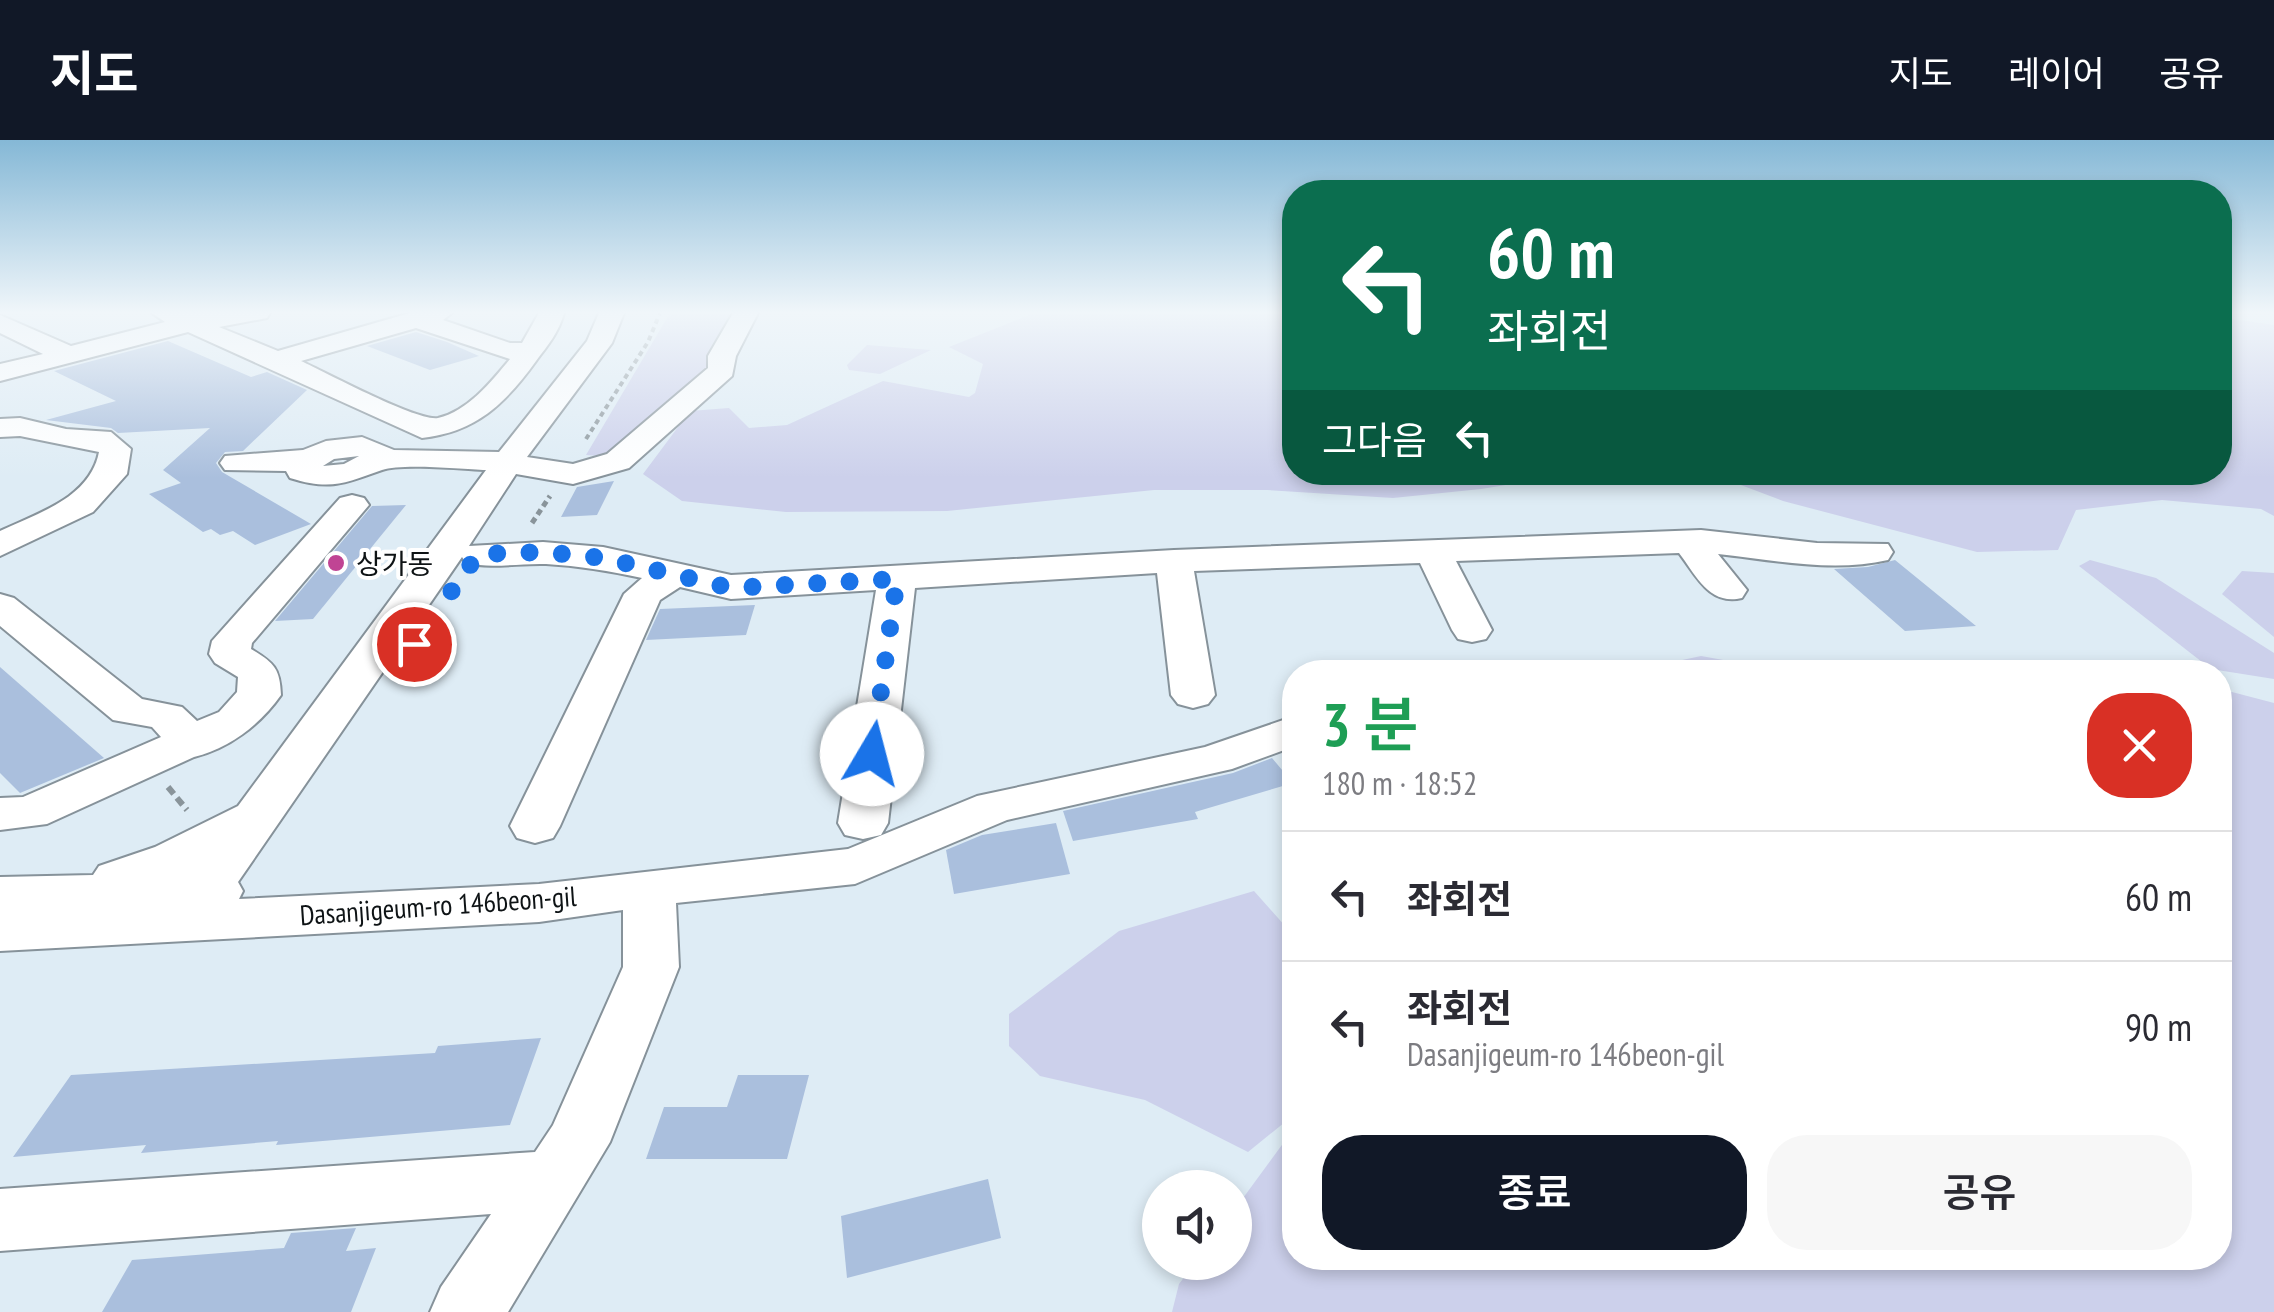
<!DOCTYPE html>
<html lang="ko">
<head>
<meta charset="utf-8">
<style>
  :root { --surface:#fff; --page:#f7f7f7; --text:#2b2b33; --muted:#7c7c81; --line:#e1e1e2; --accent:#111827 }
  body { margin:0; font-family:"PT Sans Narrow","Noto Sans KR",sans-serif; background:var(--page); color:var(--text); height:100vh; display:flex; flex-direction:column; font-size:38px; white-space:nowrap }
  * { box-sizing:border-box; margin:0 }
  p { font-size:32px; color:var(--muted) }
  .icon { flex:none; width:55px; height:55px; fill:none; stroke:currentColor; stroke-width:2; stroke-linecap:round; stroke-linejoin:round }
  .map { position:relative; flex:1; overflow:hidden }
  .details { position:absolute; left:1282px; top:520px; width:950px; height:610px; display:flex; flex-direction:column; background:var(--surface); border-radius:40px; box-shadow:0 5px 15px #0003 }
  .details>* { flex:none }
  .hud { position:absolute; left:1282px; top:40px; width:950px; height:305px; border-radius:40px; box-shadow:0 5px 15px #0003; background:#0b6e4f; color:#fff; overflow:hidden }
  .controls { position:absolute; left:1142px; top:1030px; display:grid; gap:20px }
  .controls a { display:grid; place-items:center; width:110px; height:110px; border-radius:50%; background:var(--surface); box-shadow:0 5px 15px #0003; font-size:50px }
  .pin { position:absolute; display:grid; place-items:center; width:85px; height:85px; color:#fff; margin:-42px; border:5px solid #fff; border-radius:50%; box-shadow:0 2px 10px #0007 }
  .me { position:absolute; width:110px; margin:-55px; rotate:8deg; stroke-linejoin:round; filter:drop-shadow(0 0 8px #0008) }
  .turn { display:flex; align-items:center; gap:35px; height:210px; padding:0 40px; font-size:45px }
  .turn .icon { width:130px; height:130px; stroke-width:2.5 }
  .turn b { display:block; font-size:70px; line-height:85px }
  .then { display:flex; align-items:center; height:95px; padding:0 40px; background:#0003; gap:20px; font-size:38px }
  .round { display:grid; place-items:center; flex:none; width:105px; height:105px; border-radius:40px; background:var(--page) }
  .head { display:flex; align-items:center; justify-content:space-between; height:170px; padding:0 40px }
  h1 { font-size:60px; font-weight:600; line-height:75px; color:#1e9e55 }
  .cta { display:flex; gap:20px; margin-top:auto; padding:20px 40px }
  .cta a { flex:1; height:115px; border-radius:40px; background:var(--accent); color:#fff; font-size:40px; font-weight:600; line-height:115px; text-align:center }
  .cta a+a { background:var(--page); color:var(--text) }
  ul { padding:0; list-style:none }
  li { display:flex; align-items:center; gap:30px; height:130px; padding:0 40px; border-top:2px solid var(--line) }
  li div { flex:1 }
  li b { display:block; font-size:38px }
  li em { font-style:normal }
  header { display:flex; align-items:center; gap:60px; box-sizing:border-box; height:140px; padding:0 50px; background:var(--accent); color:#fff }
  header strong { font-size:48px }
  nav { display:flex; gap:55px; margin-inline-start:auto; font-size:35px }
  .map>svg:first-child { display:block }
  .green { fill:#ccd0eb }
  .building { fill:#aabfdd }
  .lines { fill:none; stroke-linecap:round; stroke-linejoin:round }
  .minor-casing { stroke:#86929a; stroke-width:4 }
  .path-far2 { stroke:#89949a; stroke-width:4; stroke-dasharray:5 4; stroke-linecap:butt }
  .path-far1 { stroke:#89949a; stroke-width:5; stroke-dasharray:6 4; stroke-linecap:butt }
  .path { stroke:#89949a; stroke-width:6; stroke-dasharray:9 5; stroke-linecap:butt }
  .minor { fill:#fff; fill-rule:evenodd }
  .route { stroke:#1a73e8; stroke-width:18; stroke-dasharray:0 32.4 }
  .poi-dot { fill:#c04494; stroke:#fff; stroke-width:4 }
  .labels { text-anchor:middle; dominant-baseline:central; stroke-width:8; stroke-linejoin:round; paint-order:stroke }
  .poi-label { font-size:28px; fill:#0e1315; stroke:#fff; text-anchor:start }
  .street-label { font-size:28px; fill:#0e1315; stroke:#fff }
</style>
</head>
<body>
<header>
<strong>지도</strong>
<nav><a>지도</a><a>레이어</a><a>공유</a></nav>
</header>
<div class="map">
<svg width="2274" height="1172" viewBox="0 0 2274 1172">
  <rect width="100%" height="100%" fill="#deecf5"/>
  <g class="green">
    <polygon points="670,173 733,173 715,229 624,302 600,316 586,315"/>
    <polygon points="1034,173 1295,173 1295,332 1579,333 1481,349 1393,358 1267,350 1154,350 947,371 786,372 682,361 643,334 690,271 729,268 749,288 787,285 883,241 969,257 975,253 983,224 949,207"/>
    <polygon points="2220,177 2274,185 2274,376 2261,369 2162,360 2076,370 2058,410 1977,412 1783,361 1709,333 2220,332"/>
    <polygon points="867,205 931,210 880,234 849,230 847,225"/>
    <polygon points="2090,420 2156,438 2274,513 2274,539 2211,529 2079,426"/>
    <polygon points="2242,431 2274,433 2274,497 2222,454"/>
    <polygon points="1701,516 1757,526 1758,532 1626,532"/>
    <polygon points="2232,552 2274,563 2274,1172 1172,1172 1179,1144 1195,1123 1235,1122 1235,1069 1295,987 1295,1118 2220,1118 2220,553"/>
    <polygon points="1254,751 1295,797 1295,974 1248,1012 1145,960 1040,936 1009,906 1009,874 1119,791"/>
  </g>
  <g class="building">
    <polygon points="416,192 447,202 479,216 430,230 367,206"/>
    <polygon points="168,201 251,237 267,232 307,250 243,311 225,312 216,323 222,332 311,384 255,405 233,391 220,395 211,389 203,392 149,354 181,343 163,330 210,288 118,293 111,288 46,280 116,261 54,231"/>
    <polygon points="614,341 597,375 561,377 577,347"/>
    <polygon points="406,365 313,479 275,481 372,366"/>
    <polygon points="1895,420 1976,486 1905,491 1834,429 1868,427"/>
    <polygon points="755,465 746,495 646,500 660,469"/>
    <polygon points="0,527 104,618 20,653 0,633"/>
    <polygon points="1272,618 1293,643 1195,672 1198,679 1073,701 1063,671 1233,633"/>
    <polygon points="1056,683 1070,734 954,754 946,710 982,695"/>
    <polygon points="541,898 510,985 276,1005 278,1001 141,1013 146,1005 13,1017 71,935 435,913 438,906"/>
    <polygon points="738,935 809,935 787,1019 646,1019 664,967 727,967"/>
    <polygon points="988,1039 1001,1098 847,1138 841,1076"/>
    <polygon points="356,1088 346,1111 376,1108 351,1172 102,1172 132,1120 284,1108 291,1093"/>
  </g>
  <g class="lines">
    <defs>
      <g id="minor">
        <path d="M152,173H270L267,178L219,187L278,211L410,173H452L443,180L510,203H522L539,173H564C559,192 548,205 536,221C505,264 476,292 422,298L188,192L0,241V224L43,214L0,193V175L71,206L165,182ZM416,188L510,219C491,242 468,271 438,278C418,282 325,232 301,221Z"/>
        <path d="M599,173H624L612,203L527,317L573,324L607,314L708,228V216L733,173H758L736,216L732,236L629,328L573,344L516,334L469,406L543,402L603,407L731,435L1174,410L1701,390L1817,403L1888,404L1893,412L1888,420C1833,433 1773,420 1718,414L1747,450L1742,458C1709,466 1696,435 1679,413L1456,421L1492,490L1486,499L1472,502L1458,499L1452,490L1420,423L1194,431L1215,555L1208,564L1193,568L1178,564L1171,555L1157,433L915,448L888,683L881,695L863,699L845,695L838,683L876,450L731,459L680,447L660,460L560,686L553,698L535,703L517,698L510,686L624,454L642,438C610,431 579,426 546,424C519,423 492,429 466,423L462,417L238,742L243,751L239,759L539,744L848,709L977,656L1205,607L1295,576V606L1232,629L1007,680L855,744L676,763L679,827L610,1002L508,1172H430L441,1147L491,1074L0,1111V1049L535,1012L553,985L623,827V770L539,782L0,811V737L93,735L99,726L155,707L238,666L486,330C463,329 401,323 382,330C345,343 331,351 290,338L286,331L225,330L220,323L225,316L303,310L326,301L362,297L394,310L499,312L587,201ZM359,316L344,324L323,326L334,319Z"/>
        <path d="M20,278L66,289L111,292L131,309L127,334L93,372L0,416V391C38,373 90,358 99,312L20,296L0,297V279Z"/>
        <path d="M352,355L364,358L369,365L252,503L251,509C274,523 280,528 281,555C260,585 228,609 194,617L47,684L0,690V658L23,657L161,597L152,587L113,580L0,486V454L14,458L142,559L182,567L197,581L219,572L237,552L238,537L215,523L209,514L212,501L340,358Z"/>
      </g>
    </defs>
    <use href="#minor" class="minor-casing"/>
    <polyline class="path-far2" points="586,299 648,202 660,173"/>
    <polyline class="path-far1" points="532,383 550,356"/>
    <polyline class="path" points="168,647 187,670"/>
    <use href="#minor" class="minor"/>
  </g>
  <linearGradient id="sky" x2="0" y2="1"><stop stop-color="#85b8d6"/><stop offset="0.51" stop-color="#f0f6fa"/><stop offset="1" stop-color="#f0f6fa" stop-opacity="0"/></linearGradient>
  <rect width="2274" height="338" fill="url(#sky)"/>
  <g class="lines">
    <polyline class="route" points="414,504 478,414 543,412 604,418 731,448 897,439 872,614"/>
  </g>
  <circle class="poi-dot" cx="336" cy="423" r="10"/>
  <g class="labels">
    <g class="poi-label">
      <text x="356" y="423">상가동</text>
    </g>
    <g class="street-label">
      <text transform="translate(438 765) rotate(-4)">Dasanjigeum-ro 146beon-gil</text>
    </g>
  </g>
</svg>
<div class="controls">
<a><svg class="icon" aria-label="sound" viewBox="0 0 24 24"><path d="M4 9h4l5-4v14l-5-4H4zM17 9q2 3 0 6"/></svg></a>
</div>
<div class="pin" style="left:414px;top:504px;background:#d93025"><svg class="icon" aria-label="arrive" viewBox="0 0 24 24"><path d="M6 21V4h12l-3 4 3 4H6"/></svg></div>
<svg class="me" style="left:872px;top:614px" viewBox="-20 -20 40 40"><circle r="19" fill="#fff"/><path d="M0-13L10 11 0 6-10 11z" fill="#1a73e8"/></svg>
<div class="hud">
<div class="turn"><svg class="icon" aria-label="left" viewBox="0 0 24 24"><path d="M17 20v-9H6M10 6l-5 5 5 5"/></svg><div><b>60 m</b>좌회전</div></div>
<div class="then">그다음<svg class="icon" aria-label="left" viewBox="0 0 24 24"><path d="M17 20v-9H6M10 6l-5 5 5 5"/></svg></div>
</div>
<section class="details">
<div class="head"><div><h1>3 분</h1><p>180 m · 18:52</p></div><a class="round" style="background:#d93025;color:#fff"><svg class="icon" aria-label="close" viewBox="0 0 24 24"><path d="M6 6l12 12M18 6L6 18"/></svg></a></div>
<ul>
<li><svg class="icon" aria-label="left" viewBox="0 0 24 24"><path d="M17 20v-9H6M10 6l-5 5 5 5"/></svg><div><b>좌회전</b></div><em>60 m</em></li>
<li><svg class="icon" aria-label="left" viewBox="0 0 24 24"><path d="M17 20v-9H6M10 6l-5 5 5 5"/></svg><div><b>좌회전</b><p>Dasanjigeum-ro 146beon-gil</p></div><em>90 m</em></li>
</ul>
<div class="cta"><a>종료</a><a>공유</a></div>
</section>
</div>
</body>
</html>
